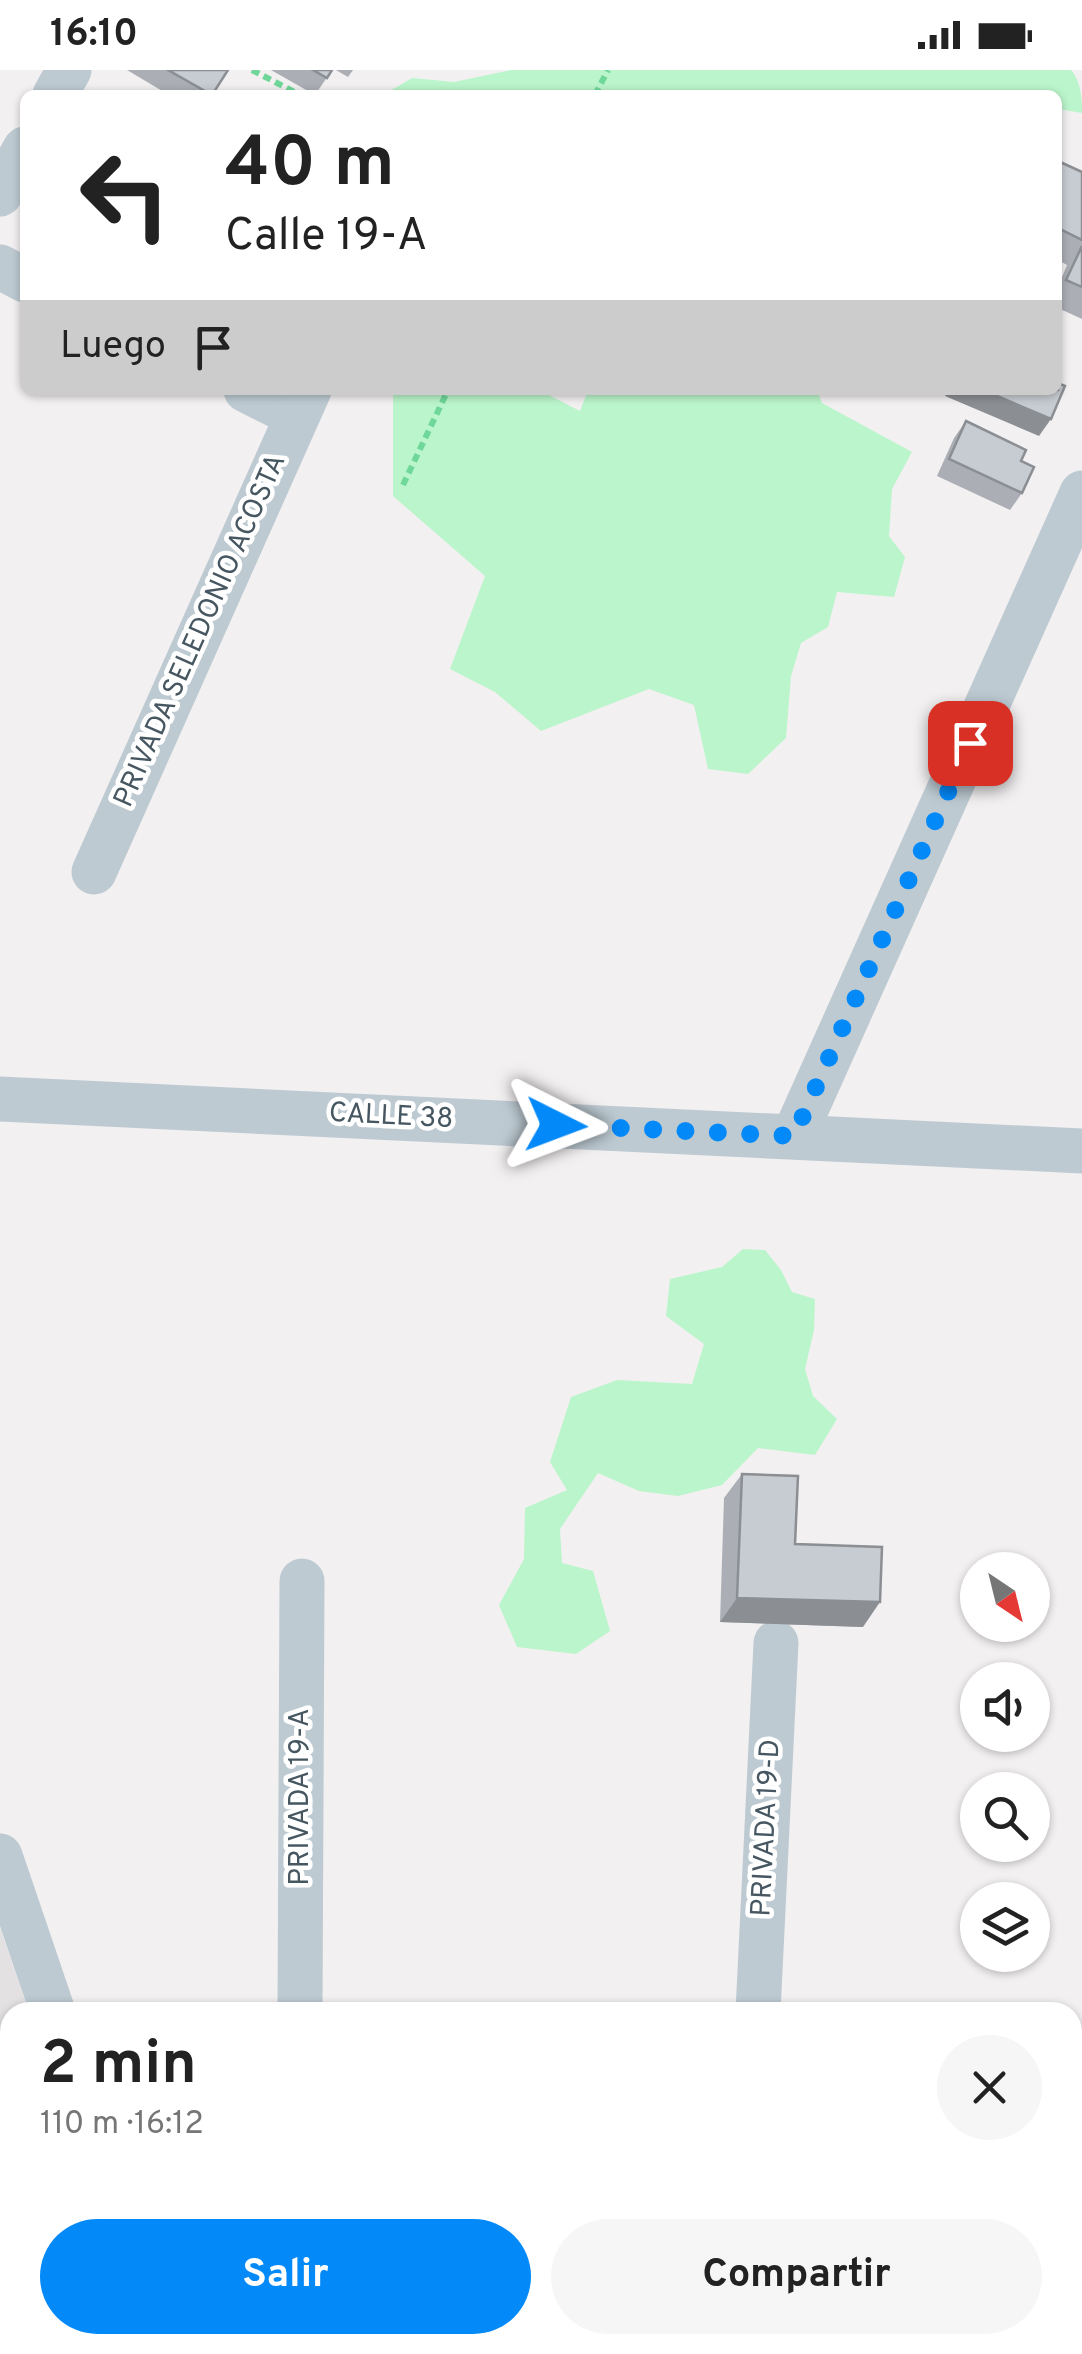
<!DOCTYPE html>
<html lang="es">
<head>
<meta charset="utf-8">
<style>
  :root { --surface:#fff; --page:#f6f6f6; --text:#222; --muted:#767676; --accent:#0489f9 }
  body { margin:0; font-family:Overpass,sans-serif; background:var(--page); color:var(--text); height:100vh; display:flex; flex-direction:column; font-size:38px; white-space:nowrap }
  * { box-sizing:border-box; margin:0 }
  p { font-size:32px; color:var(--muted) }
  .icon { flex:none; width:55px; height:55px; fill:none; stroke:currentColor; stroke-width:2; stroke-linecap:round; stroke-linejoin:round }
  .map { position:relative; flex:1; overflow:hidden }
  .side { position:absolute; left:0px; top:1932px; width:1082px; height:352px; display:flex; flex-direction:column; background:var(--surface); border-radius:30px 30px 0 0; box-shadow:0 2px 8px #0004 }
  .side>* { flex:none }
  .guide { position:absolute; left:20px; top:20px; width:1042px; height:305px; border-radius:15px; box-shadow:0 2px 8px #0004; background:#fff; color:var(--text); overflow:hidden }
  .needle { width:65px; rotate:145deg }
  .fabs { position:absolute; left:960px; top:1482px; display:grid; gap:20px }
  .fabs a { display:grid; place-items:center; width:90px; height:90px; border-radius:50%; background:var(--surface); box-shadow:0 2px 8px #0004; font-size:50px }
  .pin { position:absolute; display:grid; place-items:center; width:85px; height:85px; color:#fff; margin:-42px; border-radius:20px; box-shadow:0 5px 15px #0006 }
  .me { position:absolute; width:110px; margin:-55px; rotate:93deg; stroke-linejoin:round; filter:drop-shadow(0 0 8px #0008) }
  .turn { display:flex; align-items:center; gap:35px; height:210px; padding:0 40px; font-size:45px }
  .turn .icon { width:130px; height:130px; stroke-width:2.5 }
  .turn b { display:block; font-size:70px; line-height:85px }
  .then { display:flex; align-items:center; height:95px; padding:0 40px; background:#0003; gap:20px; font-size:38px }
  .round { display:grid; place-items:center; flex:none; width:105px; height:105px; border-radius:52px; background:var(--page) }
  .head { display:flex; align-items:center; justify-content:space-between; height:170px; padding:0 40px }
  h1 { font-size:60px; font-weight:700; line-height:75px }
  .action { display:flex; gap:20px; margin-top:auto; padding:20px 40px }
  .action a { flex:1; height:115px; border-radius:60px; background:var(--accent); color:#fff; font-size:40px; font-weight:700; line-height:115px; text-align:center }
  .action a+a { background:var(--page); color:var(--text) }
  .status { display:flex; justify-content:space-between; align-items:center; height:70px; padding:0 50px; background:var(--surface); direction:ltr }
  .status svg { height:28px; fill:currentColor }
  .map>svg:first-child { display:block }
  .education { fill:#e4e1e3 }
  .green { fill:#bbf5cb }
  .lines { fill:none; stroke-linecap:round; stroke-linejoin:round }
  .path { stroke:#6fd799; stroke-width:6; stroke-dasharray:8 5; stroke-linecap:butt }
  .street { stroke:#bdcad2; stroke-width:45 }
  .wall { fill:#abafb5 }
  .shaded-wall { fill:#8b8f93 }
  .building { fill:#c7ccd2; stroke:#8b8f93; stroke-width:2.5 }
  .route { stroke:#0489f9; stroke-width:18; stroke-dasharray:0 32.4 }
  .labels { text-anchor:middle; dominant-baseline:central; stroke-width:9; stroke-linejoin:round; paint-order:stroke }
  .street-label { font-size:28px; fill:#465761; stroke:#fff }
</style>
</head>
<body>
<div class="status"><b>16:10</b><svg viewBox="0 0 49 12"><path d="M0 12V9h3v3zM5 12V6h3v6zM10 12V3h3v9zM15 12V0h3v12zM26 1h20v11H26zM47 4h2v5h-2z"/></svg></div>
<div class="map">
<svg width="1082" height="2284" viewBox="0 0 1082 2284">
  <rect width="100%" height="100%" fill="#f3f0f1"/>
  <polygon class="education" points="0,1857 29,1942 10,1942 10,2074 0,2074"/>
  <g class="green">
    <path d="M511,0H1071C1081,11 1082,29 1082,43L1058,39V25H383L412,8L454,12Z"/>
    <polygon points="393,320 539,320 580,341 588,320 817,320 822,333 912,382 892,419 889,466 905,487 894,527 837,522 828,557 801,573 791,606 786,668 748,704 708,699 694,635 649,619 541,661 495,622 450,599 485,506 393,426"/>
    <polygon points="743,1179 765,1180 781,1200 792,1222 815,1229 814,1260 805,1299 813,1326 837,1349 815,1385 758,1378 722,1415 678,1426 639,1421 598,1403 560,1459 562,1493 593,1501 610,1561 576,1584 517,1577 499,1535 524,1489 525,1438 567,1420 550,1392 571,1327 617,1310 692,1314 704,1274 666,1246 670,1209 722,1197"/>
  </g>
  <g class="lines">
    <g class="path">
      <polyline points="252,0 300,25"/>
      <polyline points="595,25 608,0"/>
      <polyline points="403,415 448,320"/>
    </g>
    <g class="street">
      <polyline points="55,25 69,0"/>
      <polyline points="0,124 25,79"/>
      <polyline points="0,197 25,210"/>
      <polyline points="246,320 296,345"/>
      <polyline points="94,802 309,320"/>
      <polyline points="0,1029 1082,1081"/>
      <polyline points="794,1066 1082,423"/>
      <polyline points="0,1786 53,1942"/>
      <polyline points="300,1942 302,1511"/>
      <polyline points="758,1942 776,1573"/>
      <polyline points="1072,2070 1082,2069"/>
      <polyline points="0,2103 10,2103"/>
      <polyline points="78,2284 80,2275"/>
    </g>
  </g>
  <g class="wall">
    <polygon points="127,0 228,0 212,25 169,25"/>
    <polygon points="271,0 332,0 315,25"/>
    <polygon points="336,0 353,0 348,7"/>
    <polygon points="1058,91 1082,102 1082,249 1058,238 1058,217 1067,195 1058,190"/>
    <polygon points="966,351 1021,391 1022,423 1010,440 937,406 954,368"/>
    <polygon points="742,1404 795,1474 863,1557 720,1552 724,1428"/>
  </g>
  <g class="shaded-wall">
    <polygon points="949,320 983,320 1051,349 1039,366 945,326"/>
    <polygon points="737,1528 880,1532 863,1557 720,1552"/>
  </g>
  <g class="building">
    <polygon points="168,0 228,0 212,25"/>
    <polygon points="313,0 332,0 327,8"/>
    <polygon points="1058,91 1082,102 1082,170 1058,158"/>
    <polygon points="1082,176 1082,217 1066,210"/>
    <polygon points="1058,313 1065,316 1051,349 983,320 1058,320"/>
    <polygon points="966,351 1026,380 1021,391 1034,397 1022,423 949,389"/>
    <polygon points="742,1404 798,1406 795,1474 882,1477 880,1532 737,1528"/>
  </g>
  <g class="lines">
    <polyline class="route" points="556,1055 794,1066 970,673"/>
  </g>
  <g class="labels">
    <g class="street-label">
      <text transform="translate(201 561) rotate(-66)">PRIVADA SELEDONIO ACOSTA</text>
      <text transform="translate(391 1047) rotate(3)">CALLE 38</text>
      <text transform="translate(301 1727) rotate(-90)">PRIVADA 19-A</text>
      <text transform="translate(767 1758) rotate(-87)">PRIVADA 19-D</text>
    </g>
  </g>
</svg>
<div class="fabs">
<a><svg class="needle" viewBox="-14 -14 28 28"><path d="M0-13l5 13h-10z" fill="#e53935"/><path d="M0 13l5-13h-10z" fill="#767676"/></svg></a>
<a><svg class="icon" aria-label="sound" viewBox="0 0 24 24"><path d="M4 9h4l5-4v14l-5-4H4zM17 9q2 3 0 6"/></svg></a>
<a><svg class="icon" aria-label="search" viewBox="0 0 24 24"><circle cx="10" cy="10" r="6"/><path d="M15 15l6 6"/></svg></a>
<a><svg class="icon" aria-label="layers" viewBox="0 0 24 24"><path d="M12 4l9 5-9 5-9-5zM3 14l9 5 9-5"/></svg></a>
</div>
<div class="pin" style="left:970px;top:673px;background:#d93025"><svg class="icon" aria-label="arrive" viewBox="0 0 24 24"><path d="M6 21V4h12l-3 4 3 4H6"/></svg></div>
<svg class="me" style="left:556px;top:1055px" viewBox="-20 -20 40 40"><path d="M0-17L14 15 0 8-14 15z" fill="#0489f9" stroke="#fff" stroke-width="4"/></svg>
<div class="guide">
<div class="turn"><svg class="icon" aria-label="left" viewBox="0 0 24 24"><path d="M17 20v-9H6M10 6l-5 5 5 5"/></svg><div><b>40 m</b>Calle 19-A</div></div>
<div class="then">Luego<svg class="icon" aria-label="arrive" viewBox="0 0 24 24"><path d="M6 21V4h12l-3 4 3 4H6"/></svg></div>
</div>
<section class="side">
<div class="head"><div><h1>2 min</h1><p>110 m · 16:12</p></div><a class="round"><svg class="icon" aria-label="close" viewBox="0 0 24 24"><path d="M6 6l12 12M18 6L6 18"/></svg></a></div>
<div class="action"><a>Salir</a><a>Compartir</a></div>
</section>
</div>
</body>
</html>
